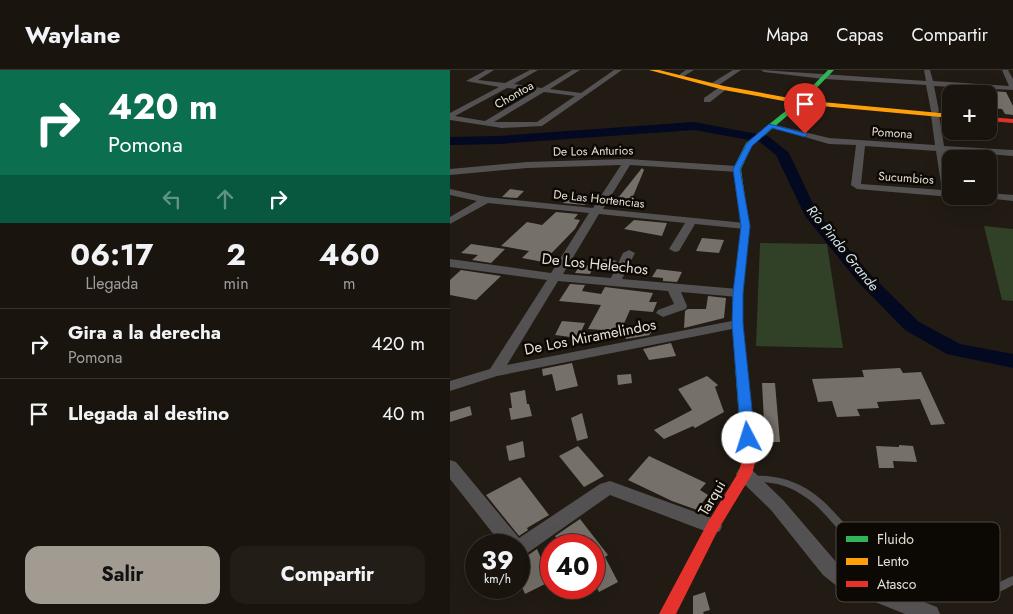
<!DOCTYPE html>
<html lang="es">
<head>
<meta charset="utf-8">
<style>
  :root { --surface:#19140e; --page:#221d17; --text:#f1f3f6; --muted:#9f9e9e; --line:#37332e; --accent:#a29b92 }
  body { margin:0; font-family:Jost,sans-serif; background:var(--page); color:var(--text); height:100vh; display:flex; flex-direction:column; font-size:19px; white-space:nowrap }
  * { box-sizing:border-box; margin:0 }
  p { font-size:16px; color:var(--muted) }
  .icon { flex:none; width:28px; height:28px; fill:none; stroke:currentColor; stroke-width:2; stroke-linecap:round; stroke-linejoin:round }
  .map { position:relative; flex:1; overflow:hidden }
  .drawer { display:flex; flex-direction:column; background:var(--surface); width:450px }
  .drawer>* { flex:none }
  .hud { background:#0b6e4f; color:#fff; overflow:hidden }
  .tools { position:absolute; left:492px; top:15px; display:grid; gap:10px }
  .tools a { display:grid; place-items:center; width:55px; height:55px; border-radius:10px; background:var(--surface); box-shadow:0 5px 20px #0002,0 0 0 1px var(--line); font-size:25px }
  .speed { position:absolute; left:15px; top:464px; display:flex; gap:10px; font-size:25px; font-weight:700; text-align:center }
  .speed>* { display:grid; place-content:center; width:65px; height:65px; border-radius:50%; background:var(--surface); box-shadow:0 5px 20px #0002,0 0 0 1px var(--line); line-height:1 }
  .speed small { font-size:12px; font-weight:400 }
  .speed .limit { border:8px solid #d22; background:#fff; color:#111 }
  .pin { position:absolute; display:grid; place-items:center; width:42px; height:42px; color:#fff; margin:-51px -21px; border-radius:50% 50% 50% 0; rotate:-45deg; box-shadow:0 0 5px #0007 }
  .pin .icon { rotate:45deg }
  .me { position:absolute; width:55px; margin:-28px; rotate:355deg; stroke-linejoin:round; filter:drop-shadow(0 0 4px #0008) }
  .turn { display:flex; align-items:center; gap:18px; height:105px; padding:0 25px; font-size:22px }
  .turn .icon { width:65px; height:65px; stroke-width:2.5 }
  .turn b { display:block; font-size:35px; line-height:42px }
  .lanes { display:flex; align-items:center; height:48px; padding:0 25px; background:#0003; justify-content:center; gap:25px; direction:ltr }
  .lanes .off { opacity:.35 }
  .eta { display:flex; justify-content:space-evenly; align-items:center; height:85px; text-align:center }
  .eta b { font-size:30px; font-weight:700; line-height:35px }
  .primary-button { display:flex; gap:10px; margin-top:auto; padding:10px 25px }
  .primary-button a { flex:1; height:58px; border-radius:15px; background:var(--accent); color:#111; font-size:20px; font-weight:700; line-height:58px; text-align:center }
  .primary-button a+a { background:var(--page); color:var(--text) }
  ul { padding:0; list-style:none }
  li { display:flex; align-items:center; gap:15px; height:70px; padding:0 25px; border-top:1px solid var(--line) }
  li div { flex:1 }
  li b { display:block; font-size:19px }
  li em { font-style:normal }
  header { display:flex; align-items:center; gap:30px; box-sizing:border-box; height:70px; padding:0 25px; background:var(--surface); border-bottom:1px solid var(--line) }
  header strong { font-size:24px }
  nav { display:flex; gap:28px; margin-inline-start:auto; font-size:18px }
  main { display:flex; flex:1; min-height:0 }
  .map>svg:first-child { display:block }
  .green { fill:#304128 }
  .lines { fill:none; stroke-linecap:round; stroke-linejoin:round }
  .river { fill:#030920; fill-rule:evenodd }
  .building { fill:#757069 }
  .lane { fill:#545152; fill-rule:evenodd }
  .street { fill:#545152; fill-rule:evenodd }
  .fast { fill:#30b455; fill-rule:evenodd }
  .slow { fill:#ff9f0a; fill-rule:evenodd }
  .jam { fill:#e5322d; fill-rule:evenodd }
  .route { fill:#1a73e8; stroke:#114b97 }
  .labels { text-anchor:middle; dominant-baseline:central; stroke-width:5; stroke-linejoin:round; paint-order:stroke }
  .far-street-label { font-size:12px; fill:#e8e0d6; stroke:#0c0803 }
  .far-water-label { font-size:14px; font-style:italic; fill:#d3e6fd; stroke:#0c0803 }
  .street-label { font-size:15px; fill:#e8e0d6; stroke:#0c0803 }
  .key { fill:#0c0803; stroke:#4e4942; stroke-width:1 }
  .key-label { font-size:14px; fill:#e8e0d6 }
</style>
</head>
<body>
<header>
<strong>Waylane</strong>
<nav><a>Mapa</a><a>Capas</a><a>Compartir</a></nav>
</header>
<main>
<section class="drawer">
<div class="hud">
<div class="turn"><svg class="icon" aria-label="right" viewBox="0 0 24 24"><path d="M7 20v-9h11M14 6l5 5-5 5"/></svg><div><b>420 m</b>Pomona</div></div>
<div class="lanes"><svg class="icon off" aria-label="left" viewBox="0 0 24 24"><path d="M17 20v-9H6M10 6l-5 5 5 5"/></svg><svg class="icon off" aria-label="ahead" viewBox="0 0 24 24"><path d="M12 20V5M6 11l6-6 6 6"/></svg><svg class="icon" aria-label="right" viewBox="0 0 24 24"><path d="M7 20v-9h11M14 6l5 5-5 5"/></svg></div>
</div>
<div class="eta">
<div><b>06:17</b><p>Llegada</p></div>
<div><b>2</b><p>min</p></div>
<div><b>460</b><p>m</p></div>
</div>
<ul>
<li><svg class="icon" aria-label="right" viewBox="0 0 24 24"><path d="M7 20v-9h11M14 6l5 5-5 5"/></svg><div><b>Gira a la derecha</b><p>Pomona</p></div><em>420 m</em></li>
<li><svg class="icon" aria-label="arrive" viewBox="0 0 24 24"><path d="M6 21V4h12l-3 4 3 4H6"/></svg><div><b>Llegada al destino</b></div><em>40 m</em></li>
</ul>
<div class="primary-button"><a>Salir</a><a>Compartir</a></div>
</section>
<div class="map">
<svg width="563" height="544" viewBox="0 0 563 544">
  <rect width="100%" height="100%" fill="#211b13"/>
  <g class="green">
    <polygon points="534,156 563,159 563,231 552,230"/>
    <polygon points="310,173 377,174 393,278 306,276"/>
  </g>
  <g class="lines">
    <polygon class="river" points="244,52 318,66 339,83 367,142 420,204 469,252 510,274 563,284 563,298 497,284 455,260 408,212 355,146 326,85 310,72 244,60 48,74 0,75 0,67 48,66"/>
  </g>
  <g class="building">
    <polygon points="539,21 556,22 563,36 563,45 555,44 552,39 539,38"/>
    <polygon points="192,98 194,100 182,129 168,128"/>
    <polygon points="60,119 74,121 67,128 52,127"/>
    <polygon points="120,125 140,128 135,135 113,133"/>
    <polygon points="106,142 128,144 124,149 130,150 125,159 93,192 72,188 79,181 51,176 77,152 92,155"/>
    <polygon points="184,150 217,153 212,166 174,159"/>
    <polygon points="252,168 274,170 269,183 246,181"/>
    <polygon points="21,174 55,179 41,193 22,190 28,185 11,183"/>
    <polygon points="154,189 167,191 161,201 146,199"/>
    <polygon points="130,195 144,196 140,204 125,203"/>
    <polygon points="207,199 232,202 227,212 213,211 213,208 202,207"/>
    <polygon points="11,200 51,206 26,230 0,225 0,210"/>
    <polygon points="120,214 135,215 132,221 151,224 155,217 203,223 199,232 207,232 203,242 180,240 172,258 201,261 201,263 199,264 200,265 176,269 172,259 169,265 151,264 153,260 138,259 151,235 109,231"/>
    <polygon points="258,226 276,228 274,248 234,258 235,241 238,239 256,239"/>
    <polygon points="112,251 135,253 128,268 105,265"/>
    <polygon points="221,273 226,286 199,290 193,279"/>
    <polygon points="122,293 128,316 106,321 102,304 93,306 92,299"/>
    <polygon points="450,298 453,303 471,302 495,354 481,355 470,329 427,332 429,338 407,339 410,346 387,347 382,331 368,332 362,309 414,307 412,300"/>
    <polygon points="181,304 182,313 168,315 167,305"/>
    <polygon points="257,306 268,315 265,317 274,342 245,358 243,356 214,369 204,360 242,340 228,319"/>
    <polygon points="312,313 325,313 330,372 315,372"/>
    <polygon points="75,320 77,334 79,334 82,346 61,350 59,338 62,338 60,323"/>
    <polygon points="20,336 22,345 0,352 0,342"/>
    <polygon points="132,343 138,368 127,371 121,348"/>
    <polygon points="73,371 75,387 59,391 56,376"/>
    <polygon points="449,375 463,376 467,392 443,391 444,398 429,398 426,376 449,377"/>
    <polygon points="128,376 154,406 134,417 109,386"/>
    <polygon points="199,386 256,413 250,420 258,425 247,440 222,431 178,410"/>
    <polygon points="70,407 99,445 77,458 78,460 69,466 36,425"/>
    <polygon points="130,449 158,485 155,487 168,512 149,522 144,512 144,475 111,475 105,466"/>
    <polygon points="87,479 101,511 75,524 69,510 69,488 77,486"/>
    <polygon points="255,522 260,540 253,542 254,544 243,544 243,526"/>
  </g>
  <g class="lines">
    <path class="lane" d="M301,406C334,404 360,416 382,440C393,451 402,463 414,472C440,493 509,518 542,514C549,514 556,508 563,506V515C557,518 549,523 542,524C508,527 433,500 407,478C386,461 373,436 349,423C338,416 326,413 313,412C308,412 303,413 298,411L297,409L298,407Z"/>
    <g class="street">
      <path d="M36,0H44L28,10L55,13L80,0H88L64,14L92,18L122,0H130L100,19L131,23L164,0H172L92,56L52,58L0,50V43L49,17L16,11ZM57,18L85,21L35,51L5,46ZM94,22L125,26L87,52H44Z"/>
      <polygon points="236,0 244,0 234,6 230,6 230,4"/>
      <polygon points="283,0 291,0 269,15 262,13"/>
      <path d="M311,0L476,11L474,0H480L483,11L559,16L552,0H558L563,9V20L484,16L489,41L487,43L489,45L494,76L563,80V86L495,81L501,126H504L501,127L407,119L401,115L406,75L379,74L317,56L321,54L379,68L485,75L481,45L483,43L481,41L476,15L374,9L314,2ZM415,76L486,81L492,120L411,114Z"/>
      <polygon points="271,16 278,18 260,32 254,32 254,28"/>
      <polygon points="177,89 287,96 292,99 287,102 180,95 153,139 295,153 300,156 295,159 245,154 229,181 225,182 219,179 235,153 149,144 113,204 161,208 173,183 179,180 185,183 172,209 288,219 294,223 288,227 231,222 237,236 236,239 213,247 206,243 208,240 224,234 218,221 108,211 57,295 287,250 294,254 292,257 47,306 0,321 0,311 40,299 97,210 0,197 0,189 101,203 139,143 38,133 0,154 0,147 27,131 0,125 0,119 36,127 143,138 171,95 77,98 0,105 0,99 77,92"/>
      <polygon points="539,123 563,125 563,131 535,128 534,126 539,126"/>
      <polygon points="0,390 6,392 69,468 150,414 160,411 270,451 272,456 270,461 263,464 160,425 76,484 69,486 69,475 52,475 0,409"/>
      <polygon points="295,397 301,399 333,430 387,493 402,505 487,537 490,544 455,544 388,517 373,505 321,440 289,409 286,404 289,399"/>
    </g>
    <polygon class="fast" points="378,0 384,0 352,33 302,76 291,99 299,156 293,223 292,254 306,389 304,393 299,394 294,393 292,389 282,254 283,223 291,156 283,99 296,73 348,31"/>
    <polygon class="slow" points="199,0 209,0 274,16 350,30 501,44 501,48 350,34 274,20"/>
    <g class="jam">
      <polygon points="539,47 563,49 563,53 539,51"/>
      <polygon points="299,384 304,385 306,389 302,404 268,460 226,544 209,544 258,452 288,403 294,385"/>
    </g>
  </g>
  <polygon class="route" points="319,54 358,64 355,67 322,58 302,76 290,99 300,156 293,223 293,254 305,368 303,372 293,372 291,368 282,254 283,223 291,156 283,99 297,73"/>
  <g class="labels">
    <g class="far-street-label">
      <text transform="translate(64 25) rotate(-30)">Chontoa</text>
      <text transform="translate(442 63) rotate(4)">Pomona</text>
      <text transform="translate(143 81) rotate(-1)">De Los Anturios</text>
      <text transform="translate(456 108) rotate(4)">Sucumbios</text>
      <text transform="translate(149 129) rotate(6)">De Las Hortencias</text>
    </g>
    <g class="far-water-label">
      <text transform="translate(393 178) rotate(51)">Río Pindo Grande</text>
    </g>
    <g class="street-label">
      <text transform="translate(145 194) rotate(6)">De Los Helechos</text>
      <text transform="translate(140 267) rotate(-11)">De Los Miramelindos</text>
      <text transform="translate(262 428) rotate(-59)">Tarqui</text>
    </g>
  </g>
  <rect x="386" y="452" width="164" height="80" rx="8" class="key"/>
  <rect x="396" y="466" width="22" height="6" fill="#30b455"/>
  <rect x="396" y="488" width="22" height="7" fill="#ff9f0a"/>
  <rect x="396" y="511" width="22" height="6" fill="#e5322d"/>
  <g class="key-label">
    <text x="427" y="474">Fluido</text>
    <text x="427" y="496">Lento</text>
    <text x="427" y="519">Atasco</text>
  </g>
</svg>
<div class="tools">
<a>+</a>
<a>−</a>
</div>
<div class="speed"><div>39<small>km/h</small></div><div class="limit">40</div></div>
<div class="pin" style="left:355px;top:64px;background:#d93025"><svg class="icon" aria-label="arrive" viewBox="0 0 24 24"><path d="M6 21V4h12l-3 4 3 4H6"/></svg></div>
<svg class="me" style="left:298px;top:368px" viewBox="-20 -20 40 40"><circle r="19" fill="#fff"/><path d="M0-13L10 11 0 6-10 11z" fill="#1a73e8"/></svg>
</div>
</main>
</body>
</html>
